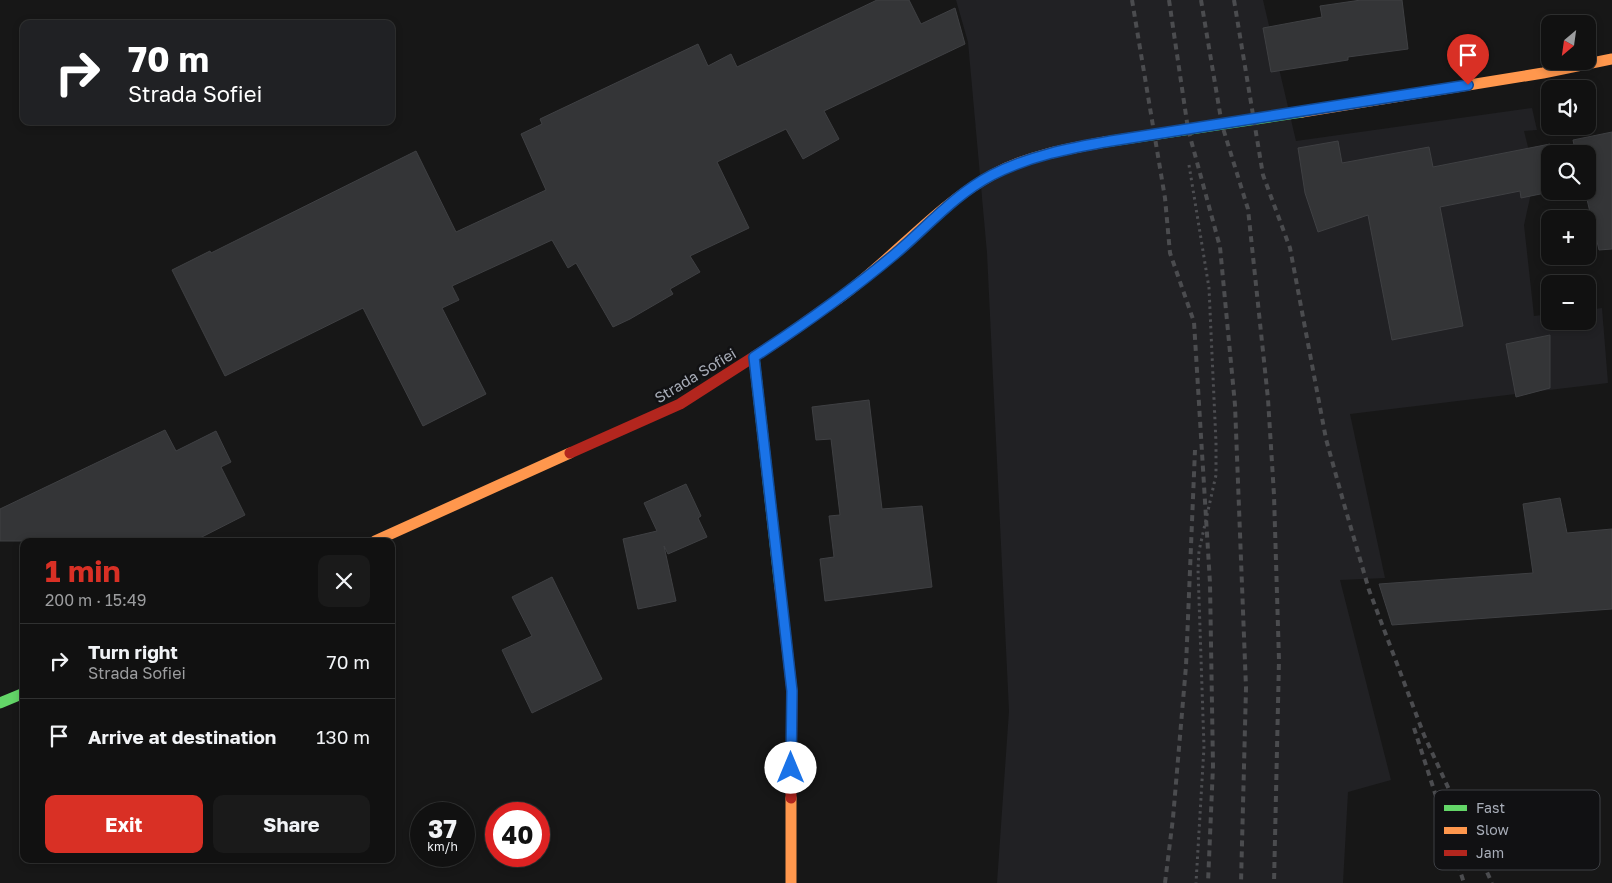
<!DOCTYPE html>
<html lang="en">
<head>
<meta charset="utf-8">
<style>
  :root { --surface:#111; --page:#1a1a1a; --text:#f1f3f6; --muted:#9c9d9f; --line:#303131; --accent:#d93025 }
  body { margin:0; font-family:"Golos Text",sans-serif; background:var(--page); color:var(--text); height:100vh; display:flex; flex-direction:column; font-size:19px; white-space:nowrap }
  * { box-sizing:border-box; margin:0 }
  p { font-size:16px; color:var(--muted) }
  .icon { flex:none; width:28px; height:28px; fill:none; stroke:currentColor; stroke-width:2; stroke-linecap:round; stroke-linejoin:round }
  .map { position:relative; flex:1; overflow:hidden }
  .drawer { position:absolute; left:20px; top:538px; width:375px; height:325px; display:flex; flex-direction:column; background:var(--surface); border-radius:10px; box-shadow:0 2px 8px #0003,0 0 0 1px var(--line) }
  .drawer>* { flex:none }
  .top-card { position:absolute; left:20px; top:20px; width:375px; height:105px; border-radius:10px; box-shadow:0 2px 8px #0003,0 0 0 1px var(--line); background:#202124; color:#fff; overflow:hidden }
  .needle { width:32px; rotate:209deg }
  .tools { position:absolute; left:1541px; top:15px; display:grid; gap:10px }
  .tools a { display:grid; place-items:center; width:55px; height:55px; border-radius:10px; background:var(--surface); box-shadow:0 2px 8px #0003,0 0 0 1px var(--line); font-size:25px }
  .speed { position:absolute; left:410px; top:802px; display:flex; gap:10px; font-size:25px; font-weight:700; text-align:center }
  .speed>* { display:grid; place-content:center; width:65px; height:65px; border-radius:50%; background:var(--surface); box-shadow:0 2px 8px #0003,0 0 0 1px var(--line); line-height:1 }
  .speed small { font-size:12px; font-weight:400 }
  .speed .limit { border:8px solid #d22; background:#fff; color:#111 }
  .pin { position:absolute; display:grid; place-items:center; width:42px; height:42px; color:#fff; margin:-51px -21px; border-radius:50% 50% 50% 0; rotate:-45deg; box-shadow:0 0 5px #0007 }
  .pin .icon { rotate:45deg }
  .me { position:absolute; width:55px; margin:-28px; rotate:0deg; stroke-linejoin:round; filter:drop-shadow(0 0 4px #0008) }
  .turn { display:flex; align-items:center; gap:18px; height:105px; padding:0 25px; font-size:22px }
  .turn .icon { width:65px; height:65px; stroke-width:2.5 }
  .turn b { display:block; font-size:35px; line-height:42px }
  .round { display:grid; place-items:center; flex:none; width:52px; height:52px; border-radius:10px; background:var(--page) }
  .summary { display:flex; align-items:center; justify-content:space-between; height:85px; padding:0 25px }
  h1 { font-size:30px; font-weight:700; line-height:38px; color:var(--accent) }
  .cta { display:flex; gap:10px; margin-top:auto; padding:10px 25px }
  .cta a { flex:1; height:58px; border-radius:10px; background:var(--accent); color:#fff; font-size:20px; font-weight:700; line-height:58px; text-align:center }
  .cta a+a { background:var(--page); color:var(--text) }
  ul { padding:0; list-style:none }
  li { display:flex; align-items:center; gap:15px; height:75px; padding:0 25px; border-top:1px solid var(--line) }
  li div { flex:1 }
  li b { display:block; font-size:19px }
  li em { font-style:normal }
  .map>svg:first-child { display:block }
  .built { fill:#212124 }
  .building { fill:#343537; stroke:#3f4043 }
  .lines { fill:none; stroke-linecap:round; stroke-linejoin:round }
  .path { stroke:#4d4e52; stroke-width:3; stroke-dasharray:2.5 4; stroke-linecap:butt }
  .fast { stroke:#63d668; stroke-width:11 }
  .slow { stroke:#ff974d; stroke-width:11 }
  .jam { stroke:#b3261e; stroke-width:11 }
  .rail { stroke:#4b4c4f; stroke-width:4; stroke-dasharray:6 5; stroke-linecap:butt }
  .route-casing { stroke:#114b97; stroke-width:12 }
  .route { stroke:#1a73e8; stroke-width:9 }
  .labels { text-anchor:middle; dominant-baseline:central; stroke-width:5; stroke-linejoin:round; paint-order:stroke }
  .street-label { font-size:15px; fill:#a8adb8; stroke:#111113 }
  .key { fill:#111113; stroke:#3e4045; stroke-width:1 }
  .key-label { font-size:14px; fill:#a8adb8 }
</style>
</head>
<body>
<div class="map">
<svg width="1612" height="883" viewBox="0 0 1612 883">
  <rect width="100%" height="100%" fill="#171717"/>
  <polygon class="built" points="956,0 1263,0 1296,141 1532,108 1537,130 1524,131 1535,175 1524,225 1534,316 1550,314 1550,321 1588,321 1588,310 1602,308 1608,383 1350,414 1385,578 1340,580 1391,780 1348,792 1343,883 997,883 1009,711 987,253 968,42"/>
  <g class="building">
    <polygon points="877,0 909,0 921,24 955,8 965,44 824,111 839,139 803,159 786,129 717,162 749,228 690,256 700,272 670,289 673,294 630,319 613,327 576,263 568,268 552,240 452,286 459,300 442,308 486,394 423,426 363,308 225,376 172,270 210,251 211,253 416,151 456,232 546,190 521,134 542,124 540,119 698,44 708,66 731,54 737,67"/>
    <polygon points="1361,0 1402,0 1408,49 1348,57 1348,60 1271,72 1263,28 1322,17 1320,6"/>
    <polygon points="1612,132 1612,249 1599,250 1585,191 1588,191 1588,154 1576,154 1573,140"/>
    <polygon points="1338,141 1342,163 1429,147 1433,167 1550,144 1550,192 1521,198 1520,191 1440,207 1463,326 1392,340 1368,215 1318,232 1305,193 1298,148"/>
    <polygon points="1550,335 1550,388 1516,397 1506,344"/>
    <polygon points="869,400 882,509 922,506 932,587 825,601 820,559 834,557 829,516 840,515 831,439 816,440 812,407"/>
    <polygon points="165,430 176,451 216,431 231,462 221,467 245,515 194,541 0,541 0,509"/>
    <polygon points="686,484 701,516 698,518 707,537 668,554 664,546 676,601 638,609 623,539 657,531 644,503"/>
    <polygon points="1560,498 1567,533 1612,529 1612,609 1392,625 1379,584 1533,573 1523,504"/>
    <polygon points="552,577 602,679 532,713 502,650 532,636 512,597"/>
  </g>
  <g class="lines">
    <polyline class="path" points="1189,165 1209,288 1216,443 1216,475 1199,551 1198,569 1204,747 1196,883"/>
    <g class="fast">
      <polyline points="1105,142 1302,112"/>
      <polyline points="754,357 780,588"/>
      <polyline points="0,703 24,693"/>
    </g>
    <g class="slow">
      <polyline points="1302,112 1543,73 1612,59"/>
      <path d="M838,299C890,262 937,205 992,175C1027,156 1066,149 1105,142"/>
      <polyline points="375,541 570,453"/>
      <polyline points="791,883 791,798"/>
    </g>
    <g class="jam">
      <polyline points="570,453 680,404 783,338 838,299"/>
      <polyline points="780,588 792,691 791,798"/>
    </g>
    <g class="rail">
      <polyline points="1132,0 1165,198 1170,253 1194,322 1210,583 1213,766 1208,883"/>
      <polyline points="1169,0 1188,129 1220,247 1235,405 1246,688 1241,883"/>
      <polyline points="1201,0 1222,125 1248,209 1268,399 1274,495 1279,660 1274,883"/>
      <polyline points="1234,0 1263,175 1290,248 1326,439 1344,504 1369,590 1424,735 1492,883"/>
      <polyline points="1414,728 1464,883"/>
      <polyline points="1165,883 1173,818 1186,666 1195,450"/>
    </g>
  </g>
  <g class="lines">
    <defs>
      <path id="route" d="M791,768L792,691L754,357C803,325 851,291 895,254C927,227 954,195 992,175C1029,156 1070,148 1111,141L1468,85"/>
    </defs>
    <use href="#route" class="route-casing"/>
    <use href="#route" class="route"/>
  </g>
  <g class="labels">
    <g class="street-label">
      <text transform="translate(695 375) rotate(-31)">Strada Sofiei</text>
    </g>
  </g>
  <rect x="1434" y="790" width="166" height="80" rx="8" class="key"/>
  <rect x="1444" y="805" width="23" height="6" fill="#63d668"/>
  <rect x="1444" y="827" width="23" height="7" fill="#ff974d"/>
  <rect x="1444" y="850" width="23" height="6" fill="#b3261e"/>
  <g class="key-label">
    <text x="1476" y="813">Fast</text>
    <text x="1476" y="835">Slow</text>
    <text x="1476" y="858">Jam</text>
  </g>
</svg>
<div class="tools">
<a><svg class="needle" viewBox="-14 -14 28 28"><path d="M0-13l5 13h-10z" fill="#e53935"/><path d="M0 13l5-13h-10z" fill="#9c9d9f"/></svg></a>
<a><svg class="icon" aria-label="sound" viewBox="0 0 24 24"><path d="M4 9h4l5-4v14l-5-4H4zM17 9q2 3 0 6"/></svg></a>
<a><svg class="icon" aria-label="search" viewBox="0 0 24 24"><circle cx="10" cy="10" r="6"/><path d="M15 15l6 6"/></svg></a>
<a>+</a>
<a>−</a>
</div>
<div class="speed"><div>37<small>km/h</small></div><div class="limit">40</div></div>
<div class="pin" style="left:1468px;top:85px;background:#d93025"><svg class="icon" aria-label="arrive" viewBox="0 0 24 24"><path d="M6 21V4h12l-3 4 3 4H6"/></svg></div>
<svg class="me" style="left:791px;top:768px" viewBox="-20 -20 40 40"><circle r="19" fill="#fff"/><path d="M0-13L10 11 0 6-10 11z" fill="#1a73e8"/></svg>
<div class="top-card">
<div class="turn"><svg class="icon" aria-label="right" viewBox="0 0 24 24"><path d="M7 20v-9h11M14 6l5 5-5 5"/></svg><div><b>70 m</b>Strada Sofiei</div></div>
</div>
<section class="drawer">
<div class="summary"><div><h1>1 min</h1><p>200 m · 15:49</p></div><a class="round"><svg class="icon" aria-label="close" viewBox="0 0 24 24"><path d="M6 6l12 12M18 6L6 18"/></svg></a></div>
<ul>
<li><svg class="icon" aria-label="right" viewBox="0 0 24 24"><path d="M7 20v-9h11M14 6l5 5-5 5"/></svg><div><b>Turn right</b><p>Strada Sofiei</p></div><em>70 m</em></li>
<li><svg class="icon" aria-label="arrive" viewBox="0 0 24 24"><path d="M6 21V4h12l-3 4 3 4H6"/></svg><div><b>Arrive at destination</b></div><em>130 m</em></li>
</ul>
<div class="cta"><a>Exit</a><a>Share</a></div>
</section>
</div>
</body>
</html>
